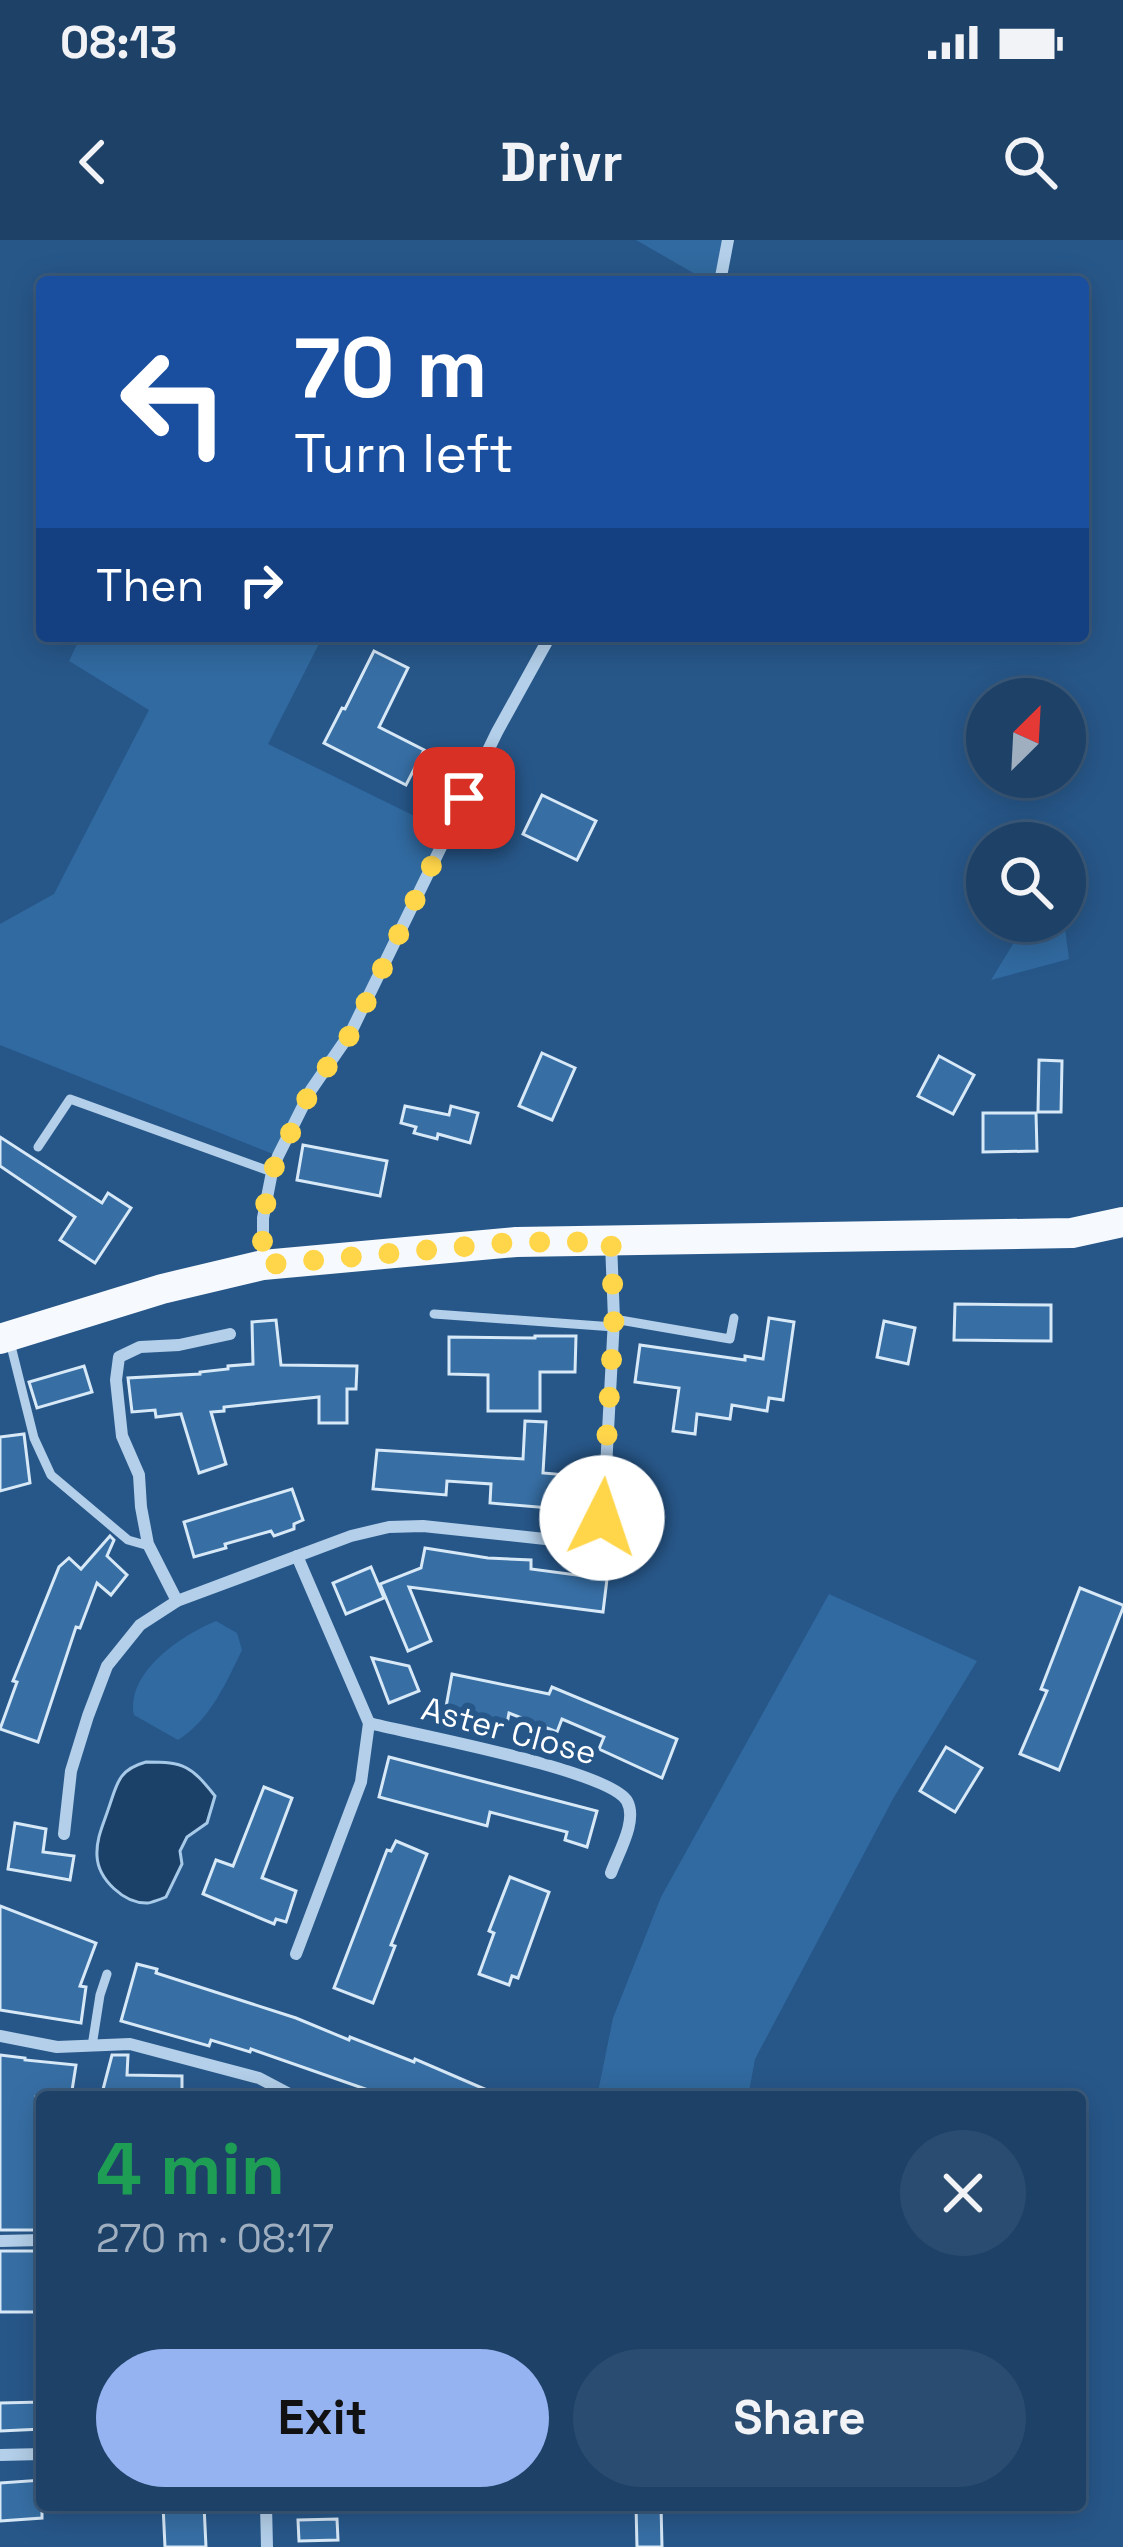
<!DOCTYPE html>
<html lang="en">
<head>
<meta charset="utf-8">
<style>
  :root { --surface:#1d4167; --page:#2a4c70; --text:#f1f3f6; --muted:#a0afc0; --line:#3b5a7b; --accent:#95b2f1 }
  body { margin:0; font-family:"Space Grotesk",sans-serif; background:var(--page); color:var(--text); height:100vh; display:flex; flex-direction:column; font-size:45px; white-space:nowrap }
  * { box-sizing:border-box; margin:0 }
  p { font-size:39px; color:var(--muted) }
  .icon { flex:none; width:66px; height:66px; fill:none; stroke:currentColor; stroke-width:2; stroke-linecap:round; stroke-linejoin:round }
  .map { position:relative; flex:1; overflow:hidden }
  .panel { position:absolute; left:36px; top:1851px; width:1050px; height:420px; display:flex; flex-direction:column; background:var(--surface); border-radius:12px; box-shadow:0 6px 30px #0003,0 0 0 3px var(--line) }
  .panel>* { flex:none }
  .guide { position:absolute; left:36px; top:36px; width:1053px; height:366px; border-radius:12px; box-shadow:0 6px 30px #0003,0 0 0 3px var(--line); background:#1a4fa0; color:#fff; overflow:hidden }
  .needle { width:78px; rotate:24deg }
  .fabs { position:absolute; left:966px; top:438px; display:grid; gap:24px }
  .fabs a { display:grid; place-items:center; width:120px; height:120px; border-radius:50%; background:var(--surface); box-shadow:0 6px 30px #0003,0 0 0 3px var(--line); font-size:60px }
  .pin { position:absolute; display:grid; place-items:center; width:102px; height:102px; color:#fff; margin:-51px; border-radius:24px; box-shadow:0 6px 18px #0006 }
  .me { position:absolute; width:132px; margin:-66px; rotate:4deg; stroke-linejoin:round; filter:drop-shadow(0 0 9px #0008) }
  .turn { display:flex; align-items:center; gap:42px; height:252px; padding:0 60px; font-size:54px }
  .turn .icon { width:156px; height:156px; stroke-width:2.5 }
  .turn b { display:block; font-size:84px; line-height:102px }
  .then { display:flex; align-items:center; height:114px; padding:0 60px; background:#0003; gap:24px; font-size:45px }
  .round { display:grid; place-items:center; flex:none; width:126px; height:126px; border-radius:63px; background:var(--page) }
  .overview { display:flex; align-items:center; justify-content:space-between; height:204px; padding:0 60px }
  h1 { font-size:72px; font-weight:600; line-height:90px; color:#1e9e55 }
  .action { display:flex; gap:24px; margin-top:auto; padding:24px 60px }
  .action a { flex:1; height:138px; border-radius:72px; background:var(--accent); color:#111; font-size:48px; font-weight:600; line-height:138px; text-align:center }
  .action a+a { background:var(--page); color:var(--text) }
  .status { display:flex; justify-content:space-between; align-items:center; height:84px; padding:0 60px; background:var(--surface); direction:ltr }
  .status svg { height:33px; fill:currentColor }
  header { display:flex; justify-content:space-between; align-items:center; height:156px; padding:0 60px; background:var(--surface); font-size:54px; font-weight:600 }
  .map>svg:first-child { display:block }
  .green { fill:#316aa0 }
  .water { fill:#1b4169; stroke:#a8cae9; stroke-width:3 }
  .building { fill:#376fa5; stroke:#d7e8f7; stroke-width:3 }
  .lines { fill:none; stroke-linecap:round; stroke-linejoin:round }
  .lane { stroke:#b3cfe9; stroke-width:9 }
  .street { stroke:#b3cfe9; stroke-width:12 }
  .primary { stroke:#f6fafe; stroke-width:30 }
  .route { stroke:#ffd54a; stroke-width:21; stroke-dasharray:0 37.8 }
  .labels { text-anchor:middle; dominant-baseline:central; stroke-width:12; stroke-linejoin:round; paint-order:stroke }
  .street-label { font-size:33px; fill:#fff; stroke:#275789 }
</style>
</head>
<body>
<div class="status"><b>08:13</b><svg viewBox="0 0 49 12"><path d="M0 12V9h3v3zM5 12V6h3v6zM10 12V3h3v9zM15 12V0h3v12zM26 1h20v11H26zM47 4h2v5h-2z"/></svg></div>
<header><svg class="icon" aria-label="back" viewBox="0 0 24 24"><path d="M15 5l-7 7 7 7"/></svg>Drivr<svg class="icon" aria-label="search" viewBox="0 0 24 24"><circle cx="10" cy="10" r="6"/><path d="M15 15l6 6"/></svg></header>
<div class="map">
<svg width="1123" height="2307" viewBox="0 0 1123 2307">
  <rect width="100%" height="100%" fill="#275789"/>
  <g class="green">
    <polygon points="636,0 728,0 720,42 709,42"/>
    <polygon points="81,396 323,396 268,504 447,592 351,792 278,916 0,805 0,684 54,654 149,470 69,421"/>
    <polygon points="1027,681 1064,681 1069,719 991,740"/>
    <polygon points="829,1354 977,1421 894,1557 755,1819 748,1857 597,1857 613,1778 661,1657"/>
    <path d="M216,1381L237,1393L242,1410C226,1443 210,1480 178,1500L134,1475C126,1432 182,1395 216,1381Z"/>
  </g>
  <path class="water" d="M146,1522C185,1522 191,1526 215,1556L207,1583L187,1597L180,1611L182,1624L166,1657C164,1658 150,1663 148,1663C124,1664 98,1639 97,1616C96,1599 103,1585 108,1570C117,1545 117,1530 146,1522Z"/>
  <g class="building">
    <polygon points="374,411 408,428 379,487 424,510 406,545 324,503 342,468 345,469"/>
    <polygon points="542,555 596,581 577,620 523,594"/>
    <polygon points="542,813 575,828 552,880 519,866"/>
    <polygon points="939,816 974,835 953,874 918,856"/>
    <polygon points="1039,820 1062,821 1061,872 1038,872"/>
    <polygon points="405,866 449,875 451,866 478,873 470,903 438,894 437,899 414,893 416,887 401,883"/>
    <polygon points="983,873 1036,873 1037,911 983,912"/>
    <polygon points="0,897 102,963 108,953 131,968 95,1023 60,1000 75,977 0,926"/>
    <polygon points="303,905 387,921 380,956 297,940"/>
    <polygon points="955,1064 1051,1065 1051,1101 954,1100"/>
    <polygon points="769,1078 794,1082 783,1160 769,1158 767,1171 732,1165 730,1179 697,1174 695,1194 673,1191 679,1148 635,1142 640,1105 745,1120 745,1116 763,1119"/>
    <polygon points="276,1080 281,1125 357,1126 356,1149 347,1149 347,1183 319,1183 319,1157 224,1167 224,1171 211,1172 226,1224 199,1233 181,1174 156,1177 155,1170 132,1172 128,1138 200,1134 200,1132 228,1129 228,1126 253,1124 252,1082"/>
    <polygon points="884,1081 915,1088 908,1124 877,1117"/>
    <polygon points="535,1096 576,1096 575,1132 540,1132 540,1171 488,1171 488,1135 449,1134 449,1097 535,1098"/>
    <polygon points="84,1126 92,1152 37,1168 29,1142"/>
    <polygon points="525,1181 546,1182 543,1233 578,1236 575,1266 562,1265 561,1269 490,1263 491,1244 447,1241 446,1255 373,1249 377,1210 523,1219"/>
    <polygon points="24,1194 30,1243 0,1251 0,1197"/>
    <polygon points="292,1249 303,1280 294,1284 294,1289 274,1296 271,1291 225,1304 226,1308 194,1317 184,1282"/>
    <polygon points="110,1296 114,1300 107,1316 127,1335 111,1355 97,1343 80,1388 76,1387 38,1502 0,1489 17,1442 13,1441 59,1327 69,1318 81,1329"/>
    <polygon points="425,1308 488,1318 531,1320 531,1329 607,1339 603,1372 409,1347 431,1401 408,1411 380,1344 421,1328"/>
    <polygon points="371,1327 384,1358 346,1374 333,1343"/>
    <polygon points="1080,1348 1123,1365 1123,1368 1059,1530 1020,1514 1047,1451 1041,1449"/>
    <polygon points="372,1418 409,1426 419,1451 389,1463"/>
    <polygon points="452,1434 549,1454 552,1447 677,1499 662,1538 599,1509 604,1497 562,1479 557,1492 509,1473 506,1489 444,1478"/>
    <polygon points="946,1507 982,1528 955,1572 920,1551"/>
    <polygon points="389,1517 597,1571 587,1607 565,1600 567,1592 490,1572 487,1586 379,1557"/>
    <polygon points="264,1547 292,1558 262,1638 296,1651 286,1682 276,1679 274,1684 203,1654 216,1620 233,1626"/>
    <polygon points="15,1583 46,1589 43,1612 74,1616 70,1640 8,1629"/>
    <polygon points="396,1601 427,1614 391,1705 395,1706 373,1763 334,1748 387,1610 391,1611"/>
    <polygon points="510,1637 549,1652 518,1738 512,1736 509,1745 479,1734 494,1693 489,1691"/>
    <polygon points="0,1666 96,1703 80,1746 86,1747 81,1783 0,1770"/>
    <polygon points="137,1724 157,1729 156,1733 296,1778 349,1800 350,1797 414,1822 415,1819 503,1857 373,1857 374,1852 251,1809 250,1812 211,1800 209,1806 121,1781"/>
    <polygon points="0,1815 25,1818 25,1820 76,1825 71,1857 36,1857 37,1990 0,1990"/>
    <polygon points="112,1815 128,1815 127,1835 182,1836 182,1857 101,1857"/>
    <polygon points="0,2011 37,2011 37,2014 42,2014 42,2072 0,2072"/>
    <polygon points="42,2162 42,2189 0,2191 0,2163"/>
    <polygon points="42,2240 42,2278 0,2281 0,2243"/>
    <polygon points="163,2265 204,2265 206,2307 165,2307"/>
    <polygon points="636,2265 661,2265 662,2307 637,2307"/>
    <polygon points="337,2279 338,2300 299,2301 298,2280"/>
  </g>
  <g class="lines">
    <g class="lane">
      <polyline points="38,907 70,859 272,932"/>
      <polyline points="434,1074 614,1087"/>
      <polyline points="614,1079 730,1099 734,1078"/>
      <polyline points="10,1102 34,1198 51,1235 128,1300 149,1306"/>
      <polyline points="92,1806 100,1755 107,1734"/>
    </g>
    <g class="street">
      <polyline points="720,42 728,0"/>
      <polyline points="263,1024 263,978 272,932 278,916 311,850 351,792 497,492 550,396"/>
      <polyline points="177,1361 148,1304 141,1267 139,1235 122,1196 116,1140 119,1117 140,1107 179,1105 230,1094"/>
      <path d="M369,1483C412,1494 609,1530 627,1561C638,1581 618,1613 611,1633"/>
      <path d="M64,1594L71,1531L88,1476L107,1426L140,1385L177,1361L351,1296L389,1287L423,1286L573,1302C593,1297 601,1286 604,1265L614,1079L611,1003"/>
      <polyline points="296,1714 361,1542 369,1483 297,1316"/>
      <polyline points="0,1796 57,1807 130,1804 259,1838 295,1857"/>
      <polyline points="0,2001 42,2000"/>
      <polyline points="0,2215 42,2214"/>
      <polyline points="266,2265 267,2307"/>
    </g>
    <polyline class="primary" points="0,1099 162,1049 263,1025 516,1002 1072,993 1123,982"/>
  </g>
  <g class="lines">
    <polyline class="route" points="464,558 352,792 311,850 272,932 263,978 262,1025 516,1002 611,1002 614,1079 602,1278"/>
  </g>
  <g class="labels">
    <g class="street-label">
      <text transform="translate(509 1491) rotate(15)">Aster Close</text>
    </g>
  </g>
</svg>
<div class="fabs">
<a><svg class="needle" viewBox="-14 -14 28 28"><path d="M0-13l5 13h-10z" fill="#e53935"/><path d="M0 13l5-13h-10z" fill="#a0afc0"/></svg></a>
<a><svg class="icon" aria-label="search" viewBox="0 0 24 24"><circle cx="10" cy="10" r="6"/><path d="M15 15l6 6"/></svg></a>
</div>
<div class="pin" style="left:464px;top:558px;background:#d93025"><svg class="icon" aria-label="arrive" viewBox="0 0 24 24"><path d="M6 21V4h12l-3 4 3 4H6"/></svg></div>
<svg class="me" style="left:602px;top:1278px" viewBox="-20 -20 40 40"><circle r="19" fill="#fff"/><path d="M0-13L10 11 0 6-10 11z" fill="#ffd54a"/></svg>
<div class="guide">
<div class="turn"><svg class="icon" aria-label="left" viewBox="0 0 24 24"><path d="M17 20v-9H6M10 6l-5 5 5 5"/></svg><div><b>70 m</b>Turn left</div></div>
<div class="then">Then<svg class="icon" aria-label="right" viewBox="0 0 24 24"><path d="M7 20v-9h11M14 6l5 5-5 5"/></svg></div>
</div>
<section class="panel">
<div class="overview"><div><h1>4 min</h1><p>270 m · 08:17</p></div><a class="round"><svg class="icon" aria-label="close" viewBox="0 0 24 24"><path d="M6 6l12 12M18 6L6 18"/></svg></a></div>
<div class="action"><a>Exit</a><a>Share</a></div>
</section>
</div>
</body>
</html>
